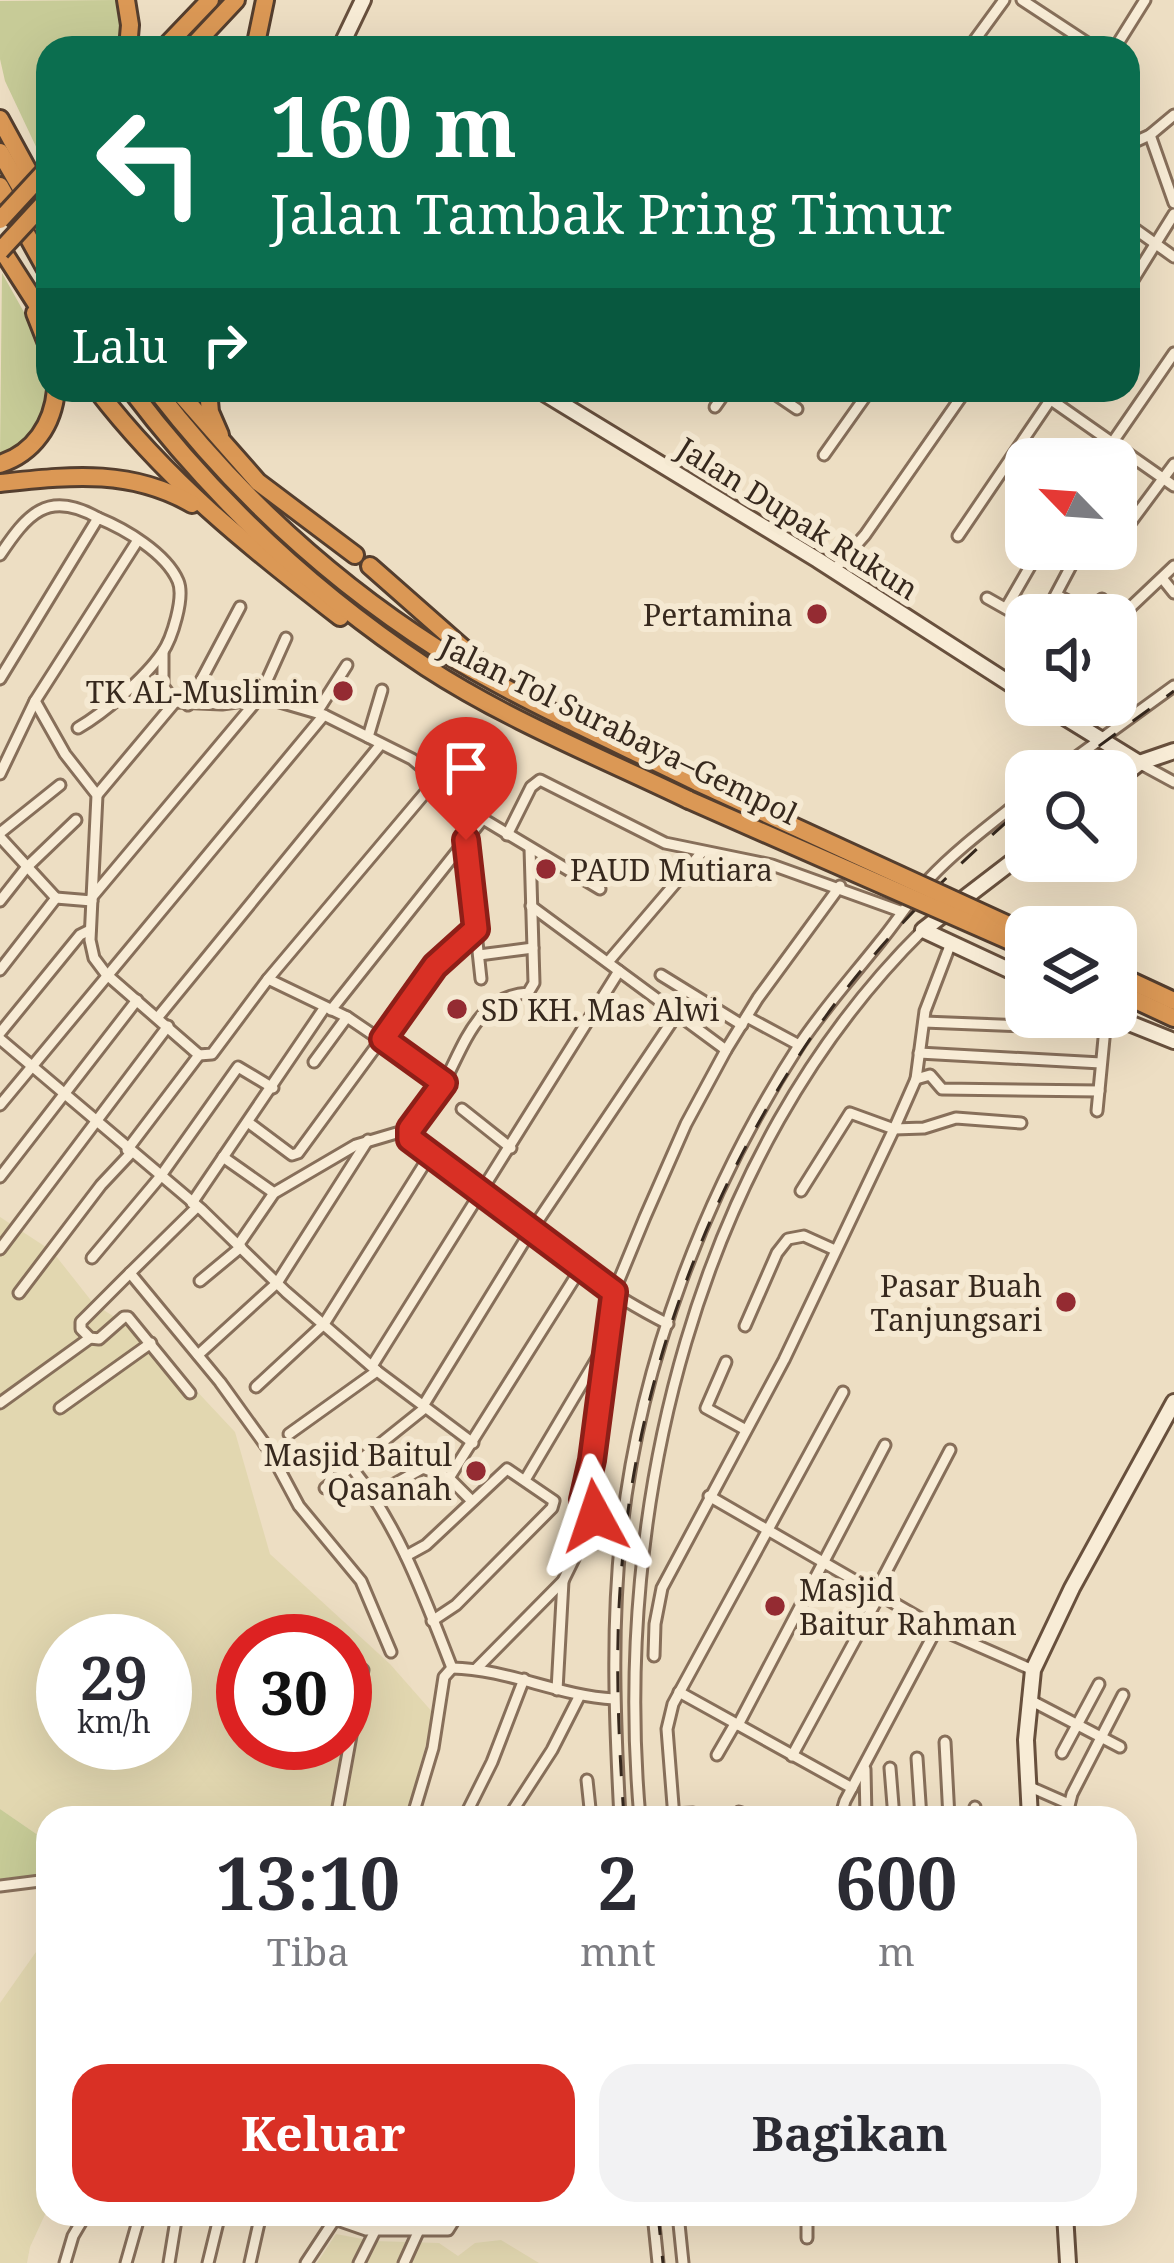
<!DOCTYPE html>
<html lang="id">
<head>
<meta charset="utf-8">
<style>
  :root { --surface:#fff; --page:#f2f2f3; --text:#2b2b33; --muted:#7c7c81; --accent:#d93025 }
  body { margin:0; font-family:"Noto Serif",serif; background:var(--page); color:var(--text); height:100vh; display:flex; flex-direction:column; font-size:45px; white-space:nowrap }
  * { box-sizing:border-box; margin:0 }
  p { font-size:39px; color:var(--muted) }
  .icon { flex:none; width:66px; height:66px; fill:none; stroke:currentColor; stroke-width:2; stroke-linecap:round; stroke-linejoin:round }
  .map { position:relative; flex:1; overflow:hidden }
  .drawer { position:absolute; left:36px; top:1806px; width:1101px; height:420px; display:flex; flex-direction:column; background:var(--surface); border-radius:36px; box-shadow:0 12px 48px #0002 }
  .drawer>* { flex:none }
  .banner { position:absolute; left:36px; top:36px; width:1104px; height:366px; border-radius:36px; box-shadow:0 12px 48px #0002; background:#0b6e4f; color:#fff; overflow:hidden }
  .needle { width:78px; rotate:295deg }
  .fabs { position:absolute; left:1005px; top:438px; display:grid; gap:24px }
  .fabs a { display:grid; place-items:center; width:132px; height:132px; border-radius:24px; background:var(--surface); box-shadow:0 12px 48px #0002; font-size:60px }
  .speed { position:absolute; left:36px; top:1614px; display:flex; gap:24px; font-size:60px; font-weight:700; text-align:center }
  .speed>* { display:grid; place-content:center; width:156px; height:156px; border-radius:50%; background:var(--surface); box-shadow:0 12px 48px #0002; line-height:1 }
  .speed small { font-size:30px; font-weight:400 }
  .speed .limit { border:18px solid #d22; background:#fff; color:#111 }
  .pin { position:absolute; display:grid; place-items:center; width:102px; height:102px; color:#fff; margin:-123px -51px; border-radius:50% 50% 50% 0; rotate:-45deg; box-shadow:0 0 12px #0007 }
  .pin .icon { rotate:45deg }
  .me { position:absolute; width:132px; margin:-66px; rotate:355deg; stroke-linejoin:round; filter:drop-shadow(0 0 9px #0008) }
  .turn { display:flex; align-items:center; gap:42px; height:252px; padding:0 36px; font-size:54px }
  .turn .icon { width:156px; height:156px; stroke-width:2.5 }
  .turn b { display:block; font-size:84px; line-height:102px }
  .then { display:flex; align-items:center; height:114px; padding:0 36px; background:#0003; gap:24px; font-size:45px }
  .eta { display:flex; justify-content:space-evenly; align-items:center; height:204px; text-align:center }
  .eta b { font-size:72px; font-weight:700; line-height:84px }
  .button { display:flex; gap:24px; margin-top:auto; padding:24px 36px }
  .button a { flex:1; height:138px; border-radius:36px; background:var(--accent); color:#fff; font-size:48px; font-weight:700; line-height:138px; text-align:center }
  .button a+a { background:var(--page); color:var(--text) }
  .map>svg:first-child { display:block }
  .farmland { fill:#e2d7b0; fill-rule:evenodd }
  .green { fill:#c7cb97 }
  .lines { fill:none; stroke-linecap:round; stroke-linejoin:round }
  .street-casing { stroke:#876f5a; stroke-width:15 }
  .secondary-casing { stroke:#68503d; stroke-width:20 }
  .highway-casing { stroke:#543e2e; stroke-width:22 }
  .street { stroke:#f8ecd6; stroke-width:9 }
  .secondary { stroke:#f8ecd6; stroke-width:14 }
  .highway { stroke:#db9855; stroke-width:16 }
  .rail { stroke:#37291e; stroke-width:3; stroke-dasharray:21 21; stroke-linecap:butt }
  .highway-bridge-casing { stroke:#543e2e; stroke-width:22; stroke-linecap:butt }
  .highway-bridge { stroke:#db9855; stroke-width:16 }
  .route-casing { stroke:#8d1f18; stroke-width:30 }
  .route { stroke:#d93025; stroke-width:21 }
  .poi-dot { fill:#942b32; stroke:#f5e9d2; stroke-width:4.5 }
  .labels { text-anchor:middle; dominant-baseline:central; stroke-width:12; stroke-linejoin:round; paint-order:stroke }
  .street-label { font-size:30px; fill:#37291e; stroke:#f5e9d2 }
  .poi-label { font-size:30px; fill:#37291e; stroke:#f5e9d2; text-anchor:end }
</style>
</head>
<body>
<div class="map">
<svg width="1174" height="2263" viewBox="0 0 1174 2263">
  <rect width="100%" height="100%" fill="#eddec3"/>
  <g class="farmland">
    <path d="M0,1217L52,1251L93,1303L148,1339L235,1432L270,1554L390,1664L434,1714L406,1818H48V1842L0,1809ZM63,1641H165V1743H63ZM243,1641H345V1743H243Z"/>
    <polygon points="48,1935 48,2208 30,2247 27,2263 0,2263 0,2003"/>
    <polygon points="336,2234 373,2241 439,2243 458,2256 475,2243 501,2240 539,2263 317,2263"/>
  </g>
  <g class="green">
    <polygon points="116,0 122,37 118,48 48,48 48,143 39,153 5,81 0,59 0,1"/>
    <path d="M2,273L48,355V390H52C41,420 35,446 0,454Z"/>
    <polygon points="0,1809 48,1842 48,1882 0,1887"/>
  </g>
  <g class="lines">
    <defs>
      <g id="street">
        <polyline points="1022,0 1095,48"/>
        <polyline points="969,48 1004,0"/>
        <polyline points="1115,48 1145,0"/>
        <polyline points="1150,135 1174,203"/>
        <polyline points="1128,145 1150,135 1174,115"/>
        <polyline points="1128,224 1174,257"/>
        <polyline points="1128,288 1174,214"/>
        <polyline points="769,390 797,409"/>
        <polyline points="1037,390 1174,486"/>
        <polyline points="715,407 727,390"/>
        <polyline points="824,455 870,390"/>
        <polyline points="1101,459 1174,353"/>
        <polyline points="958,536 1057,390"/>
        <polyline points="1116,542 1174,464"/>
        <path d="M0,555C27,515 47,489 98,518"/>
        <polyline points="834,570 865,535 966,390"/>
        <polyline points="1162,578 1174,593"/>
        <polyline points="1057,595 1088,612 1102,599"/>
        <polyline points="987,598 1026,620"/>
        <polyline points="1006,608 1040,549"/>
        <polyline points="1045,615 1080,549"/>
        <polyline points="1116,621 1174,566"/>
        <polyline points="163,652 163,686 175,702 222,704 266,698 324,715 412,759 483,819 600,889"/>
        <path d="M0,679L98,518C125,529 166,553 178,581C185,597 172,639 162,653C145,678 104,713 78,728"/>
        <polyline points="35,701 65,754 97,795 90,940 94,958 106,974 199,1055"/>
        <polyline points="188,705 240,607"/>
        <polyline points="317,712 347,665"/>
        <polyline points="368,737 382,690"/>
        <polyline points="1139,763 1174,782"/>
        <polyline points="1057,771 1174,686"/>
        <polyline points="0,774 35,701 138,540"/>
        <polyline points="97,795 175,702"/>
        <polyline points="0,833 60,785"/>
        <polyline points="507,835 531,787 540,780 665,843 772,865 900,911"/>
        <polyline points="0,837 56,898"/>
        <polyline points="92,897 259,698 286,638"/>
        <polyline points="0,901 26,868 76,820"/>
        <polyline points="531,906 726,1050"/>
        <polyline points="951,943 925,1011 916,1079 894,1129 924,1128 956,1118 1021,1123"/>
        <polyline points="479,955 533,948"/>
        <polyline points="608,962 702,852"/>
        <polyline points="0,970 56,898 92,901"/>
        <polyline points="661,975 742,1025"/>
        <polyline points="268,979 347,1017 444,1083"/>
        <polyline points="481,979 466,840 483,819"/>
        <polyline points="331,1010 466,840"/>
        <polyline points="158,1017 381,744"/>
        <polyline points="747,1017 799,1045"/>
        <polyline points="924,1022 1105,1029"/>
        <polyline points="0,1033 80,935 90,930"/>
        <polyline points="0,1039 202,1210 286,1292 377,1371 473,1443"/>
        <polyline points="919,1053 1101,1063"/>
        <polyline points="199,1055 212,1054 268,979 436,780"/>
        <polyline points="314,1062 347,1017"/>
        <polyline points="916,1079 930,1075 942,1089 1099,1091"/>
        <polyline points="0,1105 324,715"/>
        <polyline points="462,1109 511,1148"/>
        <polyline points="1097,1111 1105,1028"/>
        <polyline points="249,1123 292,1155 298,1153 435,966 476,929"/>
        <path d="M410,1129C420,1116 432,1104 440,1090C463,1050 475,996 528,993L534,983L530,848"/>
        <path d="M410,1129V1139C487,1202 580,1280 668,1324"/>
        <polyline points="127,1150 199,1055"/>
        <polyline points="223,1157 274,1193"/>
        <polyline points="0,1177 137,1000"/>
        <polyline points="192,1203 325,1007"/>
        <polyline points="197,1207 130,1273 220,1382 269,1450 299,1506 361,1581 391,1652"/>
        <polyline points="239,1244 274,1193 356,1145 410,1129"/>
        <polyline points="0,1249 168,1026"/>
        <polyline points="92,1258 160,1177 238,1067 273,1088"/>
        <polyline points="130,1273 81,1322 81,1329 90,1338 99,1339 124,1317 128,1317 190,1393"/>
        <polyline points="200,1281 241,1247"/>
        <polyline points="19,1293 101,1185 131,1153"/>
        <polyline points="745,1326 777,1253 788,1239 804,1236 835,1250"/>
        <polyline points="198,1355 277,1283 368,1140"/>
        <polyline points="726,1362 706,1408 746,1430"/>
        <polyline points="372,1366 619,971"/>
        <polyline points="256,1387 324,1324 430,1155"/>
        <polyline points="0,1403 90,1338"/>
        <polyline points="423,1406 525,1240 677,1014"/>
        <polyline points="60,1408 151,1343"/>
        <polyline points="289,1434 377,1371"/>
        <path d="M352,1468C399,1526 425,1599 452,1668"/>
        <polyline points="449,1478 581,1268"/>
        <polyline points="525,1480 602,1350"/>
        <polyline points="325,1488 425,1408"/>
        <polyline points="373,1496 423,1468 449,1478 472,1501"/>
        <polyline points="709,1496 937,1628 1033,1670"/>
        <polyline points="406,1556 426,1545 507,1469 554,1501 552,1508 456,1605 432,1621"/>
        <polyline points="876,1591 950,1450"/>
        <polyline points="654,1656 655,1624 662,1588 784,1360 894,1129 850,1113 801,1191"/>
        <path d="M452,1668C508,1669 558,1696 614,1699"/>
        <polyline points="476,1669 563,1581 595,1516 597,1510 583,1500 592,1460 614,1292 645,1217 686,1124 726,1050 758,998 840,886"/>
        <polyline points="557,1690 563,1581"/>
        <polyline points="679,1692 852,1788"/>
        <polyline points="1028,1699 1120,1747"/>
        <polyline points="738,1725 885,1445"/>
        <polyline points="945,1742 949,1818"/>
        <polyline points="1062,1753 1099,1684"/>
        <polyline points="717,1755 735,1724"/>
        <polyline points="792,1756 880,1594"/>
        <polyline points="917,1758 921,1818"/>
        <polyline points="890,1768 894,1818"/>
        <polyline points="865,1769 866,1818"/>
        <polyline points="587,1780 591,1818"/>
        <polyline points="1028,1786 1069,1804"/>
        <polyline points="975,1807 976,1818"/>
        <polyline points="673,1814 693,1813"/>
        <polyline points="336,1818 363,1670"/>
        <polyline points="412,1818 433,1748 444,1677 452,1668"/>
        <polyline points="464,1818 492,1762 524,1679"/>
        <polyline points="508,1818 552,1750 579,1697"/>
        <path d="M620,1818C615,1724 611,1630 621,1536C639,1363 706,1189 800,1044C824,1008 852,977 879,943C897,922 910,899 929,879C957,849 994,822 1026,796"/>
        <path d="M640,1818C612,1509 696,1154 923,930"/>
        <polyline points="674,1818 667,1729 673,1704 843,1392"/>
        <polyline points="733,1818 739,1812 756,1818"/>
        <polyline points="840,1818 845,1801 937,1628"/>
        <polyline points="1066,1818 1072,1794 1123,1695"/>
        <polyline points="0,1886 48,1880"/>
        <polyline points="320,2214 366,2230 448,2230 458,2214"/>
        <polyline points="653,2214 658,2263"/>
        <polyline points="678,2214 683,2263"/>
        <polyline points="807,2238 807,2214"/>
        <polyline points="65,2263 73,2236 86,2214"/>
        <polyline points="126,2263 140,2214"/>
        <polyline points="169,2263 177,2214"/>
        <polyline points="208,2263 220,2214"/>
        <polyline points="250,2263 261,2214"/>
        <polyline points="306,2263 335,2219"/>
        <polyline points="359,2263 375,2231"/>
        <polyline points="404,2263 419,2230"/>
      </g>
      <g id="secondary">
        <polyline points="340,48 363,0"/>
        <polyline points="539,390 818,560 1026,694"/>
        <polyline points="1045,705 1139,763"/>
        <polyline points="1116,781 1139,763 1174,751"/>
        <polyline points="1026,851 923,930 1026,978"/>
        <polyline points="1114,1017 1174,1041"/>
        <polyline points="1030,1818 1026,1740 1033,1670 1072,1588 1174,1402"/>
        <polyline points="1065,2214 1068,2263"/>
      </g>
      <g id="highway">
        <polyline points="126,0 130,25 128,48"/>
        <polyline points="164,48 210,0"/>
        <polyline points="191,48 236,0"/>
        <polyline points="255,48 265,0"/>
        <polyline points="0,119 48,207"/>
        <polyline points="0,152 48,235"/>
        <polyline points="0,186 48,273"/>
        <polyline points="0,247 48,322"/>
        <polyline points="35,313 48,346"/>
        <path d="M97,390C168,482 248,546 340,617"/>
        <path d="M131,390C212,497 313,592 426,667C507,720 602,758 689,800"/>
        <path d="M156,390C234,491 330,580 438,649C521,701 612,740 699,783"/>
        <polyline points="177,390 258,482 355,555"/>
        <polyline points="208,390 210,412 220,435"/>
        <path d="M0,464C34,453 53,424 56,390"/>
        <path d="M0,483C69,476 129,468 192,504"/>
        <polyline points="370,566 488,670"/>
        <polyline points="1116,974 1174,1001"/>
        <polyline points="1116,991 1174,1018"/>
      </g>
    </defs>
    <use href="#street" class="street-casing"/>
    <use href="#secondary" class="secondary-casing"/>
    <use href="#highway" class="highway-casing"/>
    <use href="#street" class="street"/>
    <use href="#secondary" class="secondary"/>
    <use href="#highway" class="highway"/>
    <g class="rail">
      <polyline points="1065,771 1174,691"/>
      <path d="M624,1818C618,1731 614,1641 623,1554C641,1364 715,1171 826,1016C883,937 953,868 1026,805"/>
      <polyline points="658,2214 663,2263"/>
    </g>
    <defs>
      <g id="highway-bridge">
        <polyline points="0,220 48,168"/>
        <polyline points="0,251 48,199"/>
        <polyline points="699,783 1026,933"/>
        <polyline points="689,800 1026,948"/>
      </g>
    </defs>
    <use href="#highway-bridge" class="highway-bridge-casing"/>
    <use href="#highway-bridge" class="highway-bridge"/>
  </g>
  <g class="lines">
    <defs>
      <polyline id="route" points="466,840 476,929 435,966 383,1039 444,1083 410,1129 410,1139 614,1292 592,1460 583,1500 597,1510 595,1516"/>
    </defs>
    <use href="#route" class="route-casing"/>
    <use href="#route" class="route"/>
  </g>
  <g class="poi-dot">
    <circle cx="817" cy="614" r="12"/>
    <circle cx="343" cy="691" r="12"/>
    <circle cx="546" cy="869" r="12"/>
    <circle cx="457" cy="1009" r="12"/>
    <circle cx="1066" cy="1302" r="12"/>
    <circle cx="476" cy="1471" r="12"/>
    <circle cx="775" cy="1606" r="12"/>
  </g>
  <g class="labels">
    <g class="street-label">
      <text transform="translate(798 518) rotate(32)">Jalan Dupak Rukun</text>
      <text transform="translate(619 729) rotate(26)">Jalan Tol Surabaya–Gempol</text>
    </g>
    <g class="poi-label">
      <text x="793" y="614">Pertamina</text>
      <text x="319" y="691">TK AL-Muslimin</text>
      <text x="570" y="869" text-anchor="start">PAUD Mutiara</text>
      <text x="481" y="1009" text-anchor="start">SD KH. Mas Alwi</text>
      <text x="1042" y="1285">Pasar Buah<tspan x="1042" dy="34">Tanjungsari</tspan></text>
      <text x="452" y="1454">Masjid Baitul<tspan x="452" dy="34">Qasanah</tspan></text>
      <text x="799" y="1589" text-anchor="start">Masjid<tspan x="799" dy="34">Baitur Rahman</tspan></text>
    </g>
  </g>
</svg>
<div class="fabs">
<a><svg class="needle" viewBox="-14 -14 28 28"><path d="M0-13l5 13h-10z" fill="#e53935"/><path d="M0 13l5-13h-10z" fill="#7c7c81"/></svg></a>
<a><svg class="icon" aria-label="sound" viewBox="0 0 24 24"><path d="M4 9h4l5-4v14l-5-4H4zM17 9q2 3 0 6"/></svg></a>
<a><svg class="icon" aria-label="search" viewBox="0 0 24 24"><circle cx="10" cy="10" r="6"/><path d="M15 15l6 6"/></svg></a>
<a><svg class="icon" aria-label="layers" viewBox="0 0 24 24"><path d="M12 4l9 5-9 5-9-5zM3 14l9 5 9-5"/></svg></a>
</div>
<div class="speed"><div>29<small>km/h</small></div><div class="limit">30</div></div>
<div class="pin" style="left:466px;top:840px;background:#d93025"><svg class="icon" aria-label="arrive" viewBox="0 0 24 24"><path d="M6 21V4h12l-3 4 3 4H6"/></svg></div>
<svg class="me" style="left:595px;top:1516px" viewBox="-20 -20 40 40"><path d="M0-17L14 15 0 8-14 15z" fill="#d93025" stroke="#fff" stroke-width="4"/></svg>
<div class="banner">
<div class="turn"><svg class="icon" aria-label="left" viewBox="0 0 24 24"><path d="M17 20v-9H6M10 6l-5 5 5 5"/></svg><div><b>160 m</b>Jalan Tambak Pring Timur</div></div>
<div class="then">Lalu<svg class="icon" aria-label="right" viewBox="0 0 24 24"><path d="M7 20v-9h11M14 6l5 5-5 5"/></svg></div>
</div>
<section class="drawer">
<div class="eta">
<div><b>13:10</b><p>Tiba</p></div>
<div><b>2</b><p>mnt</p></div>
<div><b>600</b><p>m</p></div>
</div>
<div class="button"><a>Keluar</a><a>Bagikan</a></div>
</section>
</div>
</body>
</html>
